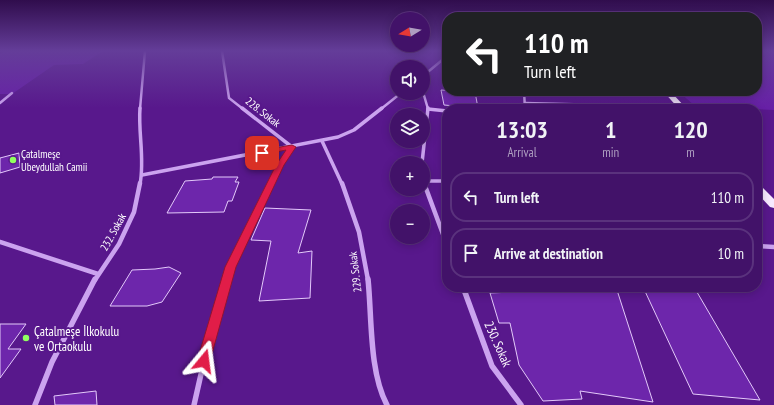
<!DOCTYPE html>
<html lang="en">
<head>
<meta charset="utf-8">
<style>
  :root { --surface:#421269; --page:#491b6f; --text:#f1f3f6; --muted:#ae9ec0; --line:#5a327d }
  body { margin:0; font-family:"PT Sans Narrow",sans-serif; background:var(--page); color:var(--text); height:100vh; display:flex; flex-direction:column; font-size:15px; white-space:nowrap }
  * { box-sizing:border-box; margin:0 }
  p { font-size:13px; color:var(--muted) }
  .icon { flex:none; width:22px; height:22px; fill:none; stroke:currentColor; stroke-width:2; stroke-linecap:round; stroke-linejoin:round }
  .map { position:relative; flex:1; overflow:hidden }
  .details { position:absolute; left:442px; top:104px; width:320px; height:188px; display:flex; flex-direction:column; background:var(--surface); border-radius:16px; box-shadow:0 2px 10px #0003,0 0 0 1px var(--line) }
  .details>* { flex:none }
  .guide { position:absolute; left:442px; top:12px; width:320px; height:84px; border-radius:16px; box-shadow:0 2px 10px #0003,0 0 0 1px var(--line); background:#202124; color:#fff; overflow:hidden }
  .needle { width:26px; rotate:259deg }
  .tools { position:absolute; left:390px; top:12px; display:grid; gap:8px }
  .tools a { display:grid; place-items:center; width:40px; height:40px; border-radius:50%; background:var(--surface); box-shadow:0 2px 10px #0003,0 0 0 1px var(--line); font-size:20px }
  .pin { position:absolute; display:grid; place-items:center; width:34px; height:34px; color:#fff; margin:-17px; border-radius:8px; box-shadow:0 2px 6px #0006 }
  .me { position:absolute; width:44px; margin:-22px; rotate:16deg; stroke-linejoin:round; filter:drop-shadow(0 0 3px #0008) }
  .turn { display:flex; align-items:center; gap:14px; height:84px; padding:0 16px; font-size:18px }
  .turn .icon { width:52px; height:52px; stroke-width:2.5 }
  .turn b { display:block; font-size:28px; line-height:34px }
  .eta { display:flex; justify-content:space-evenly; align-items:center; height:68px; text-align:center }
  .eta b { font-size:24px; font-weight:600; line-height:28px }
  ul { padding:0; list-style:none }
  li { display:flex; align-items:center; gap:12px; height:50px; margin:0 8px 6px; padding:0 8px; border:2px solid var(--line); border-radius:16px }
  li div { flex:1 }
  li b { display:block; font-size:15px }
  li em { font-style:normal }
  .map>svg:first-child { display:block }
  .green { fill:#6720a6 }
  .building { fill:#6d26ab; stroke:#e3c9fa }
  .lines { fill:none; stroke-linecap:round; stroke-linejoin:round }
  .street-far3 { stroke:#cba3ef; stroke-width:2.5 }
  .street-far2 { stroke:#cba3ef; stroke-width:3.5 }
  .street-far1 { stroke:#cba3ef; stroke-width:4.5 }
  .street { stroke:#cba3ef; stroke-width:5.5 }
  .primary { fill:#f7eaff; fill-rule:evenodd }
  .route { fill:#e11d48; stroke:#92132f }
  .poi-dot { fill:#91ff60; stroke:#58188c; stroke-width:1.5 }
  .labels { text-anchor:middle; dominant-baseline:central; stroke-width:4; stroke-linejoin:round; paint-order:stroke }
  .street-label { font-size:11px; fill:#fff; stroke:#58188c }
  .poi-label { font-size:11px; fill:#fff; stroke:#58188c; text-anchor:start }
  .near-poi-label { font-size:13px; fill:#fff; stroke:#58188c; text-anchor:start }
  .near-street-label { font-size:13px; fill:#fff; stroke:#58188c }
</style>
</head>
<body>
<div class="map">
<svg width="774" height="405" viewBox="0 0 774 405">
  <rect width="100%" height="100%" fill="#58188c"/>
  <g class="green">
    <polygon points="6,51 103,51 83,64 54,65 12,94 0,94 0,54"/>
    <polygon points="762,51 774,51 774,110 695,106 678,91 757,91 757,57 765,57"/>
  </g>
  <g class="building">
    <polygon points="441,90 475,92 478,108 444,105"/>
    <polygon points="19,153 20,167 0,173 0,158"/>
    <polygon points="213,177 238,177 235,182 239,182 232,201 228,201 224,212 167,213 185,181 212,179"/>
    <polygon points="265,208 311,210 298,253 312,251 310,298 259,301 271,241 251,240"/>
    <polygon points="169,267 181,273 162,302 147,306 110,306 132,270 155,269"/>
    <polygon points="581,287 616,287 653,402 580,391 582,399 543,401 519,365 510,323 499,323 490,293 581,289"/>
    <polygon points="643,287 694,287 760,400 693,394"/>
    <polygon points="0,324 26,324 8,349 21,349 0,378"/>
    <polygon points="96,391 97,405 55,405 54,396"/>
  </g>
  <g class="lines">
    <g class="street-far3">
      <polyline points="222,51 229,98 243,109"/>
      <polyline points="423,76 447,56"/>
      <polyline points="524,91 525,109"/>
      <polyline points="423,92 428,109"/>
      <polyline points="0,103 12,93"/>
      <polyline points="525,103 681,107"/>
      <polyline points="140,109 145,51"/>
      <polyline points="381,109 401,93"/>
    </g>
    <g class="street-far2">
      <polyline points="242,108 292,147 280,165 271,184"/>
      <polyline points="428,109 447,111"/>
      <polyline points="322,141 342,184"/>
      <polyline points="422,163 428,108"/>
      <polyline points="142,175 338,137 354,130 382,108"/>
      <polyline points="423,181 424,184"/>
      <polyline points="423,181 447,181"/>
      <path d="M140,184C145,159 138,133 140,108"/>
    </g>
    <g class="street-far1">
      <polyline points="342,183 359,232 368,280"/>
      <polyline points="424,183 447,245"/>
      <polyline points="0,242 98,274"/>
      <polyline points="757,246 774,247"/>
      <polyline points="95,280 119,244 134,212 140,183"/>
      <polyline points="226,280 230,267 271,183"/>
    </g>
    <g class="street">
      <path d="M368,279C372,317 369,372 387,405"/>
      <polyline points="463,287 492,366 521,405"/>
      <polyline points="35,405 52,362 95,279"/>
      <polyline points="194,405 204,361 227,279"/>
    </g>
    <g class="primary">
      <polygon points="663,91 670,91 687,109 679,109"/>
      <polygon points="757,184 760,185 774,199 774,208 770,207 757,193"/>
    </g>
  </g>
  <linearGradient id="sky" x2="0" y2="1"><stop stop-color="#300d4d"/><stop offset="0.47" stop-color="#643d99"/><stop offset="1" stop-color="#643d99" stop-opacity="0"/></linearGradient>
  <rect width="774" height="108" fill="url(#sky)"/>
  <polygon class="route" points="292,145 296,147 284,165 236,267 210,361 208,365 204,367 199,365 197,361 225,267 276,165 286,150 262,155 258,153 262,150"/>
  <g class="poi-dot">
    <circle cx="13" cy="160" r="4"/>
    <circle cx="26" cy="338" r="4"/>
  </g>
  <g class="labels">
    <g class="street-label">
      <text transform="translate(263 112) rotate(38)">228. Sokak</text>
      <text transform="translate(113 232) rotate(-61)">232. Sokak</text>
      <text transform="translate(355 272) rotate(-97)">229. Sokak</text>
    </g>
    <g class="poi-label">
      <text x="21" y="154">Çatalmeşe<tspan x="21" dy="13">Ubeydullah Camii</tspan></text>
    </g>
    <g class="near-poi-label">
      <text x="34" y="331">Çatalmeşe İlkokulu<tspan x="34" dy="15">ve Ortaokulu</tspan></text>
    </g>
    <g class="near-street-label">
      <text transform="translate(498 344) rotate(66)">230. Sokak</text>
    </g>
  </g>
</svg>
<div class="tools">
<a><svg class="needle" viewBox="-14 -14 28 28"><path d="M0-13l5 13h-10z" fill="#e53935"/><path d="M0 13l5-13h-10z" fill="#ae9ec0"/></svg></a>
<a><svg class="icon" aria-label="sound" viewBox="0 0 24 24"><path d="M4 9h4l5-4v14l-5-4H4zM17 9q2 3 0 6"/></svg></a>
<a><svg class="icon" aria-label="layers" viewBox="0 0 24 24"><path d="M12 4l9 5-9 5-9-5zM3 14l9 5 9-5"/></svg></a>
<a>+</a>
<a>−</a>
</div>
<div class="pin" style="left:262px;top:153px;background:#d93025"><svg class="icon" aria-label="arrive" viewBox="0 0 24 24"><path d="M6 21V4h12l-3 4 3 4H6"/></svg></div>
<svg class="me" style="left:204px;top:361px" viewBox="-20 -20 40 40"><path d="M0-17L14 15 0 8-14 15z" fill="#e11d48" stroke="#fff" stroke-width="4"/></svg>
<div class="guide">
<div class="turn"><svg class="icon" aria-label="left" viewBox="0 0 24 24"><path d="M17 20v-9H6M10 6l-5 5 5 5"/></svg><div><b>110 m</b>Turn left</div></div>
</div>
<section class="details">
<div class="eta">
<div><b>13:03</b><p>Arrival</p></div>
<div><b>1</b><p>min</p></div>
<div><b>120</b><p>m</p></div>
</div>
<ul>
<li><svg class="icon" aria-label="left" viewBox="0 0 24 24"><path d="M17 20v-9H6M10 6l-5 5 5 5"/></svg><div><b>Turn left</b></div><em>110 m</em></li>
<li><svg class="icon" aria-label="arrive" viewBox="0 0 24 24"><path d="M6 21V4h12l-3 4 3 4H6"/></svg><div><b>Arrive at destination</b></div><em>10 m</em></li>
</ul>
</section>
</div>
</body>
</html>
